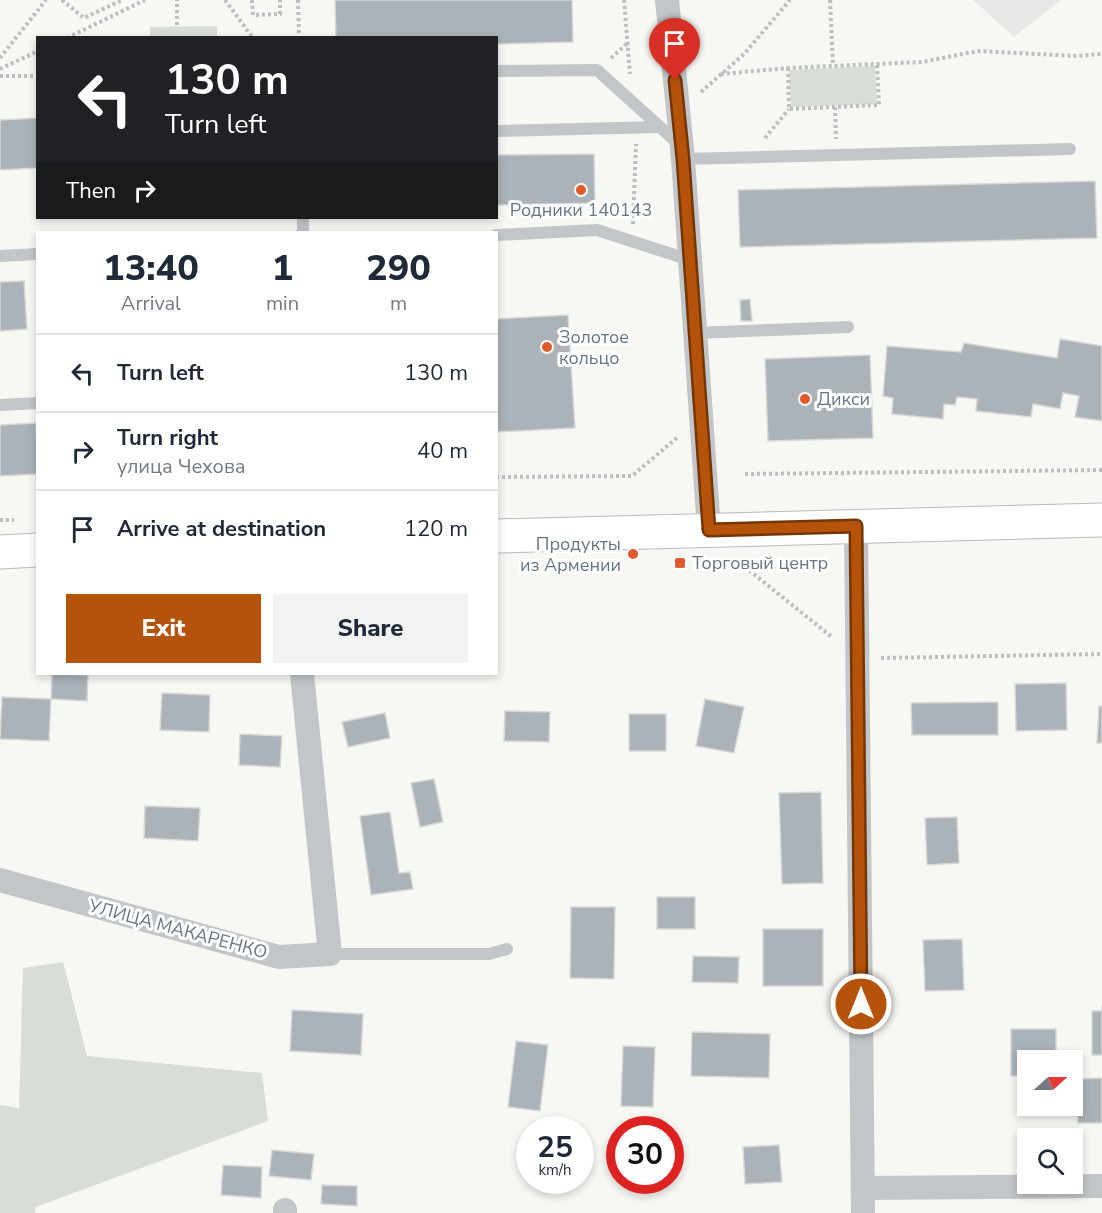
<!DOCTYPE html>
<html lang="en">
<head>
<meta charset="utf-8">
<style>
  :root { --surface:#fff; --page:#f2f2f3; --text:#1f2937; --muted:#747a83; --line:#e0e1e3; --accent:#b45309 }
  body { margin:0; font-family:"Nunito Sans",sans-serif; background:var(--page); color:var(--text); height:100vh; display:flex; flex-direction:column; font-size:22px; white-space:nowrap }
  * { box-sizing:border-box; margin:0 }
  p { font-size:20px; color:var(--muted) }
  .icon { flex:none; width:33px; height:33px; fill:none; stroke:currentColor; stroke-width:2; stroke-linecap:round; stroke-linejoin:round }
  .map { position:relative; flex:1; overflow:hidden }
  .sheet { position:absolute; left:36px; top:231px; width:462px; height:444px; display:flex; flex-direction:column; background:var(--surface); border-radius:0px; box-shadow:0 3px 9px #0003 }
  .sheet>* { flex:none }
  .hud { position:absolute; left:36px; top:36px; width:462px; height:183px; border-radius:0px; box-shadow:0 3px 9px #0003; background:#202124; color:#fff; overflow:hidden }
  .needle { width:39px; rotate:69deg }
  .buttons { position:absolute; left:1017px; top:1050px; display:grid; gap:12px }
  .buttons a { display:grid; place-items:center; width:66px; height:66px; border-radius:0px; background:var(--surface); box-shadow:0 3px 9px #0003; font-size:30px }
  .speed { position:absolute; left:516px; top:1116px; display:flex; gap:12px; font-size:30px; font-weight:700; text-align:center }
  .speed>* { display:grid; place-content:center; width:78px; height:78px; border-radius:50%; background:var(--surface); box-shadow:0 3px 9px #0003; line-height:1 }
  .speed small { font-size:15px; font-weight:400 }
  .speed .limit { border:9px solid #d22; background:#fff; color:#111 }
  .pin { position:absolute; display:grid; place-items:center; width:51px; height:51px; color:#fff; margin:-62px -26px; border-radius:50% 50% 50% 0; rotate:-45deg; box-shadow:0 0 6px #0007 }
  .pin .icon { rotate:45deg }
  .me { position:absolute; width:66px; margin:-33px; rotate:0deg; stroke-linejoin:round; filter:drop-shadow(0 0 4px #0008) }
  .turn { display:flex; align-items:center; gap:21px; height:126px; padding:0 30px; font-size:27px }
  .turn .icon { width:78px; height:78px; stroke-width:2.5 }
  .turn b { display:block; font-size:42px; line-height:51px }
  .then { display:flex; align-items:center; height:57px; padding:0 30px; background:#0003; gap:12px; font-size:22px }
  .eta { display:flex; justify-content:space-evenly; align-items:center; height:102px; text-align:center }
  .eta b { font-size:36px; font-weight:800; line-height:42px }
  .primary-button { display:flex; gap:12px; margin-top:auto; padding:12px 30px }
  .primary-button a { flex:1; height:69px; border-radius:0px; background:var(--accent); color:#fff; font-size:24px; font-weight:800; line-height:69px; text-align:center }
  .primary-button a+a { background:var(--page); color:var(--text) }
  ul { padding:0; list-style:none }
  li { display:flex; align-items:center; gap:18px; height:78px; padding:0 30px; border-top:2px solid var(--line) }
  li div { flex:1 }
  li b { display:block; font-size:22px }
  li em { font-style:normal }
  .map>svg:first-child { display:block }
  .built { fill:#e7e9e7 }
  .green { fill:#d8ded5 }
  .building { fill:#abb3b8; stroke:#d8d8d6; stroke-width:1.5 }
  .lines { fill:none; stroke-linecap:round; stroke-linejoin:round }
  .secondary-casing { stroke:#b6bbc0; stroke-width:35 }
  .path { stroke:#bcbec0; stroke-width:4; stroke-dasharray:3 3; stroke-linecap:butt }
  .lane { stroke:#c2c6c9; stroke-width:12 }
  .street { stroke:#c2c6c9; stroke-width:24 }
  .secondary { stroke:#fff; stroke-width:33 }
  .route-casing { stroke:#753606; stroke-width:15 }
  .route { stroke:#b45309; stroke-width:10 }
  .poi-dot { fill:#e05a2b; stroke:#fff; stroke-width:2 }
  .labels { text-anchor:middle; dominant-baseline:central; stroke-width:6; stroke-linejoin:round; paint-order:stroke }
  .poi-label { font-size:18px; fill:#667684; stroke:#fff; text-anchor:start }
  .street-label { font-size:18px; fill:#667684; stroke:#fff }
</style>
</head>
<body>
<div class="map">
<svg width="1102" height="1213" viewBox="0 0 1102 1213">
  <rect width="100%" height="100%" fill="#f7f7f4"/>
  <polygon class="built" points="973,0 1061,0 1014,37"/>
  <g class="green">
    <polygon points="217,26 217,37 150,37 150,27"/>
    <polygon points="875,66 877,104 791,107 789,70"/>
    <polygon points="63,962 87,1056 262,1073 268,1121 36,1207 35,1213 0,1213 0,1105 19,1108 23,968"/>
  </g>
  <g class="building">
    <polygon points="335,0 572,0 573,42 496,44 496,38 336,38"/>
    <polygon points="38,118 38,168 0,170 0,120"/>
    <polygon points="594,154 595,203 496,205 496,155"/>
    <polygon points="1095,181 1097,238 740,247 738,190"/>
    <polygon points="24,281 27,329 0,331 0,282"/>
    <polygon points="750,299 752,321 741,321 740,300"/>
    <polygon points="568,315 575,428 496,432 496,319"/>
    <polygon points="1060,339 1102,346 1102,421 1075,417 1079,396 1063,393 1060,409 1033,404 1031,417 976,411 977,399 957,397 955,405 944,404 943,419 892,414 893,398 883,396 887,346 961,352 964,343 1057,358"/>
    <polygon points="870,355 873,438 768,441 765,359"/>
    <polygon points="36,423 38,474 0,476 0,425"/>
    <polygon points="52,674 88,675 87,701 51,699"/>
    <polygon points="1066,683 1067,730 1016,731 1015,684"/>
    <polygon points="162,693 210,695 209,732 160,730"/>
    <polygon points="2,697 51,699 49,741 0,739"/>
    <polygon points="705,699 744,707 734,753 696,746"/>
    <polygon points="998,702 998,735 912,735 911,703"/>
    <polygon points="1099,706 1102,706 1102,743 1097,743"/>
    <polygon points="505,711 550,712 549,742 504,741"/>
    <polygon points="385,713 390,738 348,747 342,722"/>
    <rect x="629" y="714" width="37" height="37"/>
    <polygon points="240,734 282,736 280,767 239,765"/>
    <polygon points="434,779 443,822 420,827 411,783"/>
    <polygon points="821,792 823,883 782,884 779,793"/>
    <polygon points="145,806 200,808 198,841 144,838"/>
    <polygon points="390,812 399,873 410,872 413,889 371,895 360,816"/>
    <polygon points="957,817 959,863 927,865 925,818"/>
    <rect x="657" y="897" width="38" height="32"/>
    <polygon points="571,907 615,907 614,979 570,978"/>
    <rect x="763" y="929" width="60" height="57"/>
    <polygon points="962,939 964,990 925,991 923,940"/>
    <polygon points="693,956 739,957 738,983 692,982"/>
    <polygon points="1102,1006 1102,1055 1092,1055 1092,1011 1102,1011"/>
    <polygon points="292,1010 363,1014 361,1055 290,1051"/>
    <polygon points="1011,1029 1056,1029 1056,1060 1028,1060 1028,1076 1011,1076"/>
    <polygon points="692,1032 770,1034 769,1078 691,1076"/>
    <polygon points="516,1041 548,1045 540,1111 508,1107"/>
    <polygon points="623,1046 655,1047 653,1107 621,1106"/>
    <polygon points="1102,1078 1102,1123 1078,1123 1077,1079"/>
    <polygon points="779,1145 782,1182 745,1184 743,1147"/>
    <polygon points="272,1150 314,1154 311,1180 269,1176"/>
    <polygon points="223,1165 262,1167 261,1198 221,1195"/>
    <polygon points="322,1185 357,1186 357,1206 321,1204"/>
  </g>
  <g class="lines">
    <defs>
      <g id="secondary">
        <polyline points="496,536 1102,520"/>
        <polyline points="0,552 38,550"/>
      </g>
    </defs>
    <use href="#secondary" class="secondary-casing"/>
    <g class="path">
      <polyline points="64,0 63,1 84,18 122,0"/>
      <polyline points="225,0 253,38"/>
      <polyline points="252,0 253,15 280,14 280,0"/>
      <polyline points="298,0 299,38"/>
      <polyline points="624,0 630,74"/>
      <polyline points="830,0 833,66"/>
      <polyline points="177,25 177,0"/>
      <polyline points="67,38 145,0"/>
      <polyline points="0,58 46,0"/>
      <polyline points="611,58 628,43"/>
      <polyline points="788,68 789,109 879,105 877,65"/>
      <polyline points="0,69 38,51"/>
      <polyline points="721,74 788,68 922,62 978,51 1076,56 1102,54"/>
      <polyline points="0,76 38,76"/>
      <polyline points="701,92 744,54 790,0"/>
      <polyline points="835,107 836,139"/>
      <polyline points="765,138 789,109"/>
      <polyline points="633,224 636,144"/>
      <polyline points="745,474 1102,470"/>
      <polyline points="496,477 632,476 679,436"/>
      <polyline points="0,520 14,520"/>
      <polyline points="735,559 832,637"/>
      <polyline points="881,658 1102,654"/>
    </g>
    <g class="lane">
      <polyline points="496,71 597,70 681,146"/>
      <polyline points="496,131 659,127"/>
      <polyline points="683,159 1070,149"/>
      <polyline points="303,218 303,232"/>
      <polyline points="496,235 597,230 690,260"/>
      <polyline points="0,256 38,254"/>
      <polyline points="695,333 848,327"/>
      <polyline points="0,405 38,403"/>
      <polyline points="330,954 489,954 507,949"/>
    </g>
    <g class="street">
      <polyline points="667,0 683,159 709,530"/>
      <polyline points="856,526 863,1213"/>
      <polyline points="0,880 279,957 330,954 302,674"/>
      <polyline points="863,1188 1102,1186"/>
      <polyline points="285,1213 285,1210"/>
    </g>
    <use href="#secondary" class="secondary"/>
  </g>
  <g class="lines">
    <defs>
      <polyline id="route" points="675,80 683,159 709,530 856,526 861,1004"/>
    </defs>
    <use href="#route" class="route-casing"/>
    <use href="#route" class="route"/>
  </g>
  <g class="poi-dot">
    <circle cx="581" cy="190" r="6"/>
    <circle cx="547" cy="347" r="6"/>
    <circle cx="805" cy="399" r="6"/>
    <circle cx="633" cy="554" r="6"/>
    <rect x="674" y="557" width="12" height="12" rx="3"/>
  </g>
  <g class="labels">
    <g class="poi-label">
      <text x="581" y="210" text-anchor="middle">Родники 140143</text>
      <text x="559" y="337">Золотое<tspan x="559" dy="21">кольцо</tspan></text>
      <text x="817" y="399">Дикси</text>
      <text x="621" y="544" text-anchor="end">Продукты<tspan x="621" dy="21">из Армении</tspan></text>
      <text x="692" y="563">Торговый центр</text>
    </g>
    <g class="street-label">
      <text transform="translate(178 929) rotate(15)">УЛИЦА МАКАРЕНКО</text>
    </g>
  </g>
</svg>
<div class="buttons">
<a><svg class="needle" viewBox="-14 -14 28 28"><path d="M0-13l5 13h-10z" fill="#e53935"/><path d="M0 13l5-13h-10z" fill="#747a83"/></svg></a>
<a><svg class="icon" aria-label="search" viewBox="0 0 24 24"><circle cx="10" cy="10" r="6"/><path d="M15 15l6 6"/></svg></a>
</div>
<div class="speed"><div>25<small>km/h</small></div><div class="limit">30</div></div>
<div class="pin" style="left:675px;top:80px;background:#d93025"><svg class="icon" aria-label="arrive" viewBox="0 0 24 24"><path d="M6 21V4h12l-3 4 3 4H6"/></svg></div>
<svg class="me" style="left:861px;top:1004px" viewBox="-20 -20 40 40"><circle r="17" fill="#b45309" stroke="#fff" stroke-width="3"/><path d="M0-11L8 9 0 5-8 9z" fill="#fff"/></svg>
<div class="hud">
<div class="turn"><svg class="icon" aria-label="left" viewBox="0 0 24 24"><path d="M17 20v-9H6M10 6l-5 5 5 5"/></svg><div><b>130 m</b>Turn left</div></div>
<div class="then">Then<svg class="icon" aria-label="right" viewBox="0 0 24 24"><path d="M7 20v-9h11M14 6l5 5-5 5"/></svg></div>
</div>
<section class="sheet">
<div class="eta">
<div><b>13:40</b><p>Arrival</p></div>
<div><b>1</b><p>min</p></div>
<div><b>290</b><p>m</p></div>
</div>
<ul>
<li><svg class="icon" aria-label="left" viewBox="0 0 24 24"><path d="M17 20v-9H6M10 6l-5 5 5 5"/></svg><div><b>Turn left</b></div><em>130 m</em></li>
<li><svg class="icon" aria-label="right" viewBox="0 0 24 24"><path d="M7 20v-9h11M14 6l5 5-5 5"/></svg><div><b>Turn right</b><p>улица Чехова</p></div><em>40 m</em></li>
<li><svg class="icon" aria-label="arrive" viewBox="0 0 24 24"><path d="M6 21V4h12l-3 4 3 4H6"/></svg><div><b>Arrive at destination</b></div><em>120 m</em></li>
</ul>
<div class="primary-button"><a>Exit</a><a>Share</a></div>
</section>
</div>
</body>
</html>
